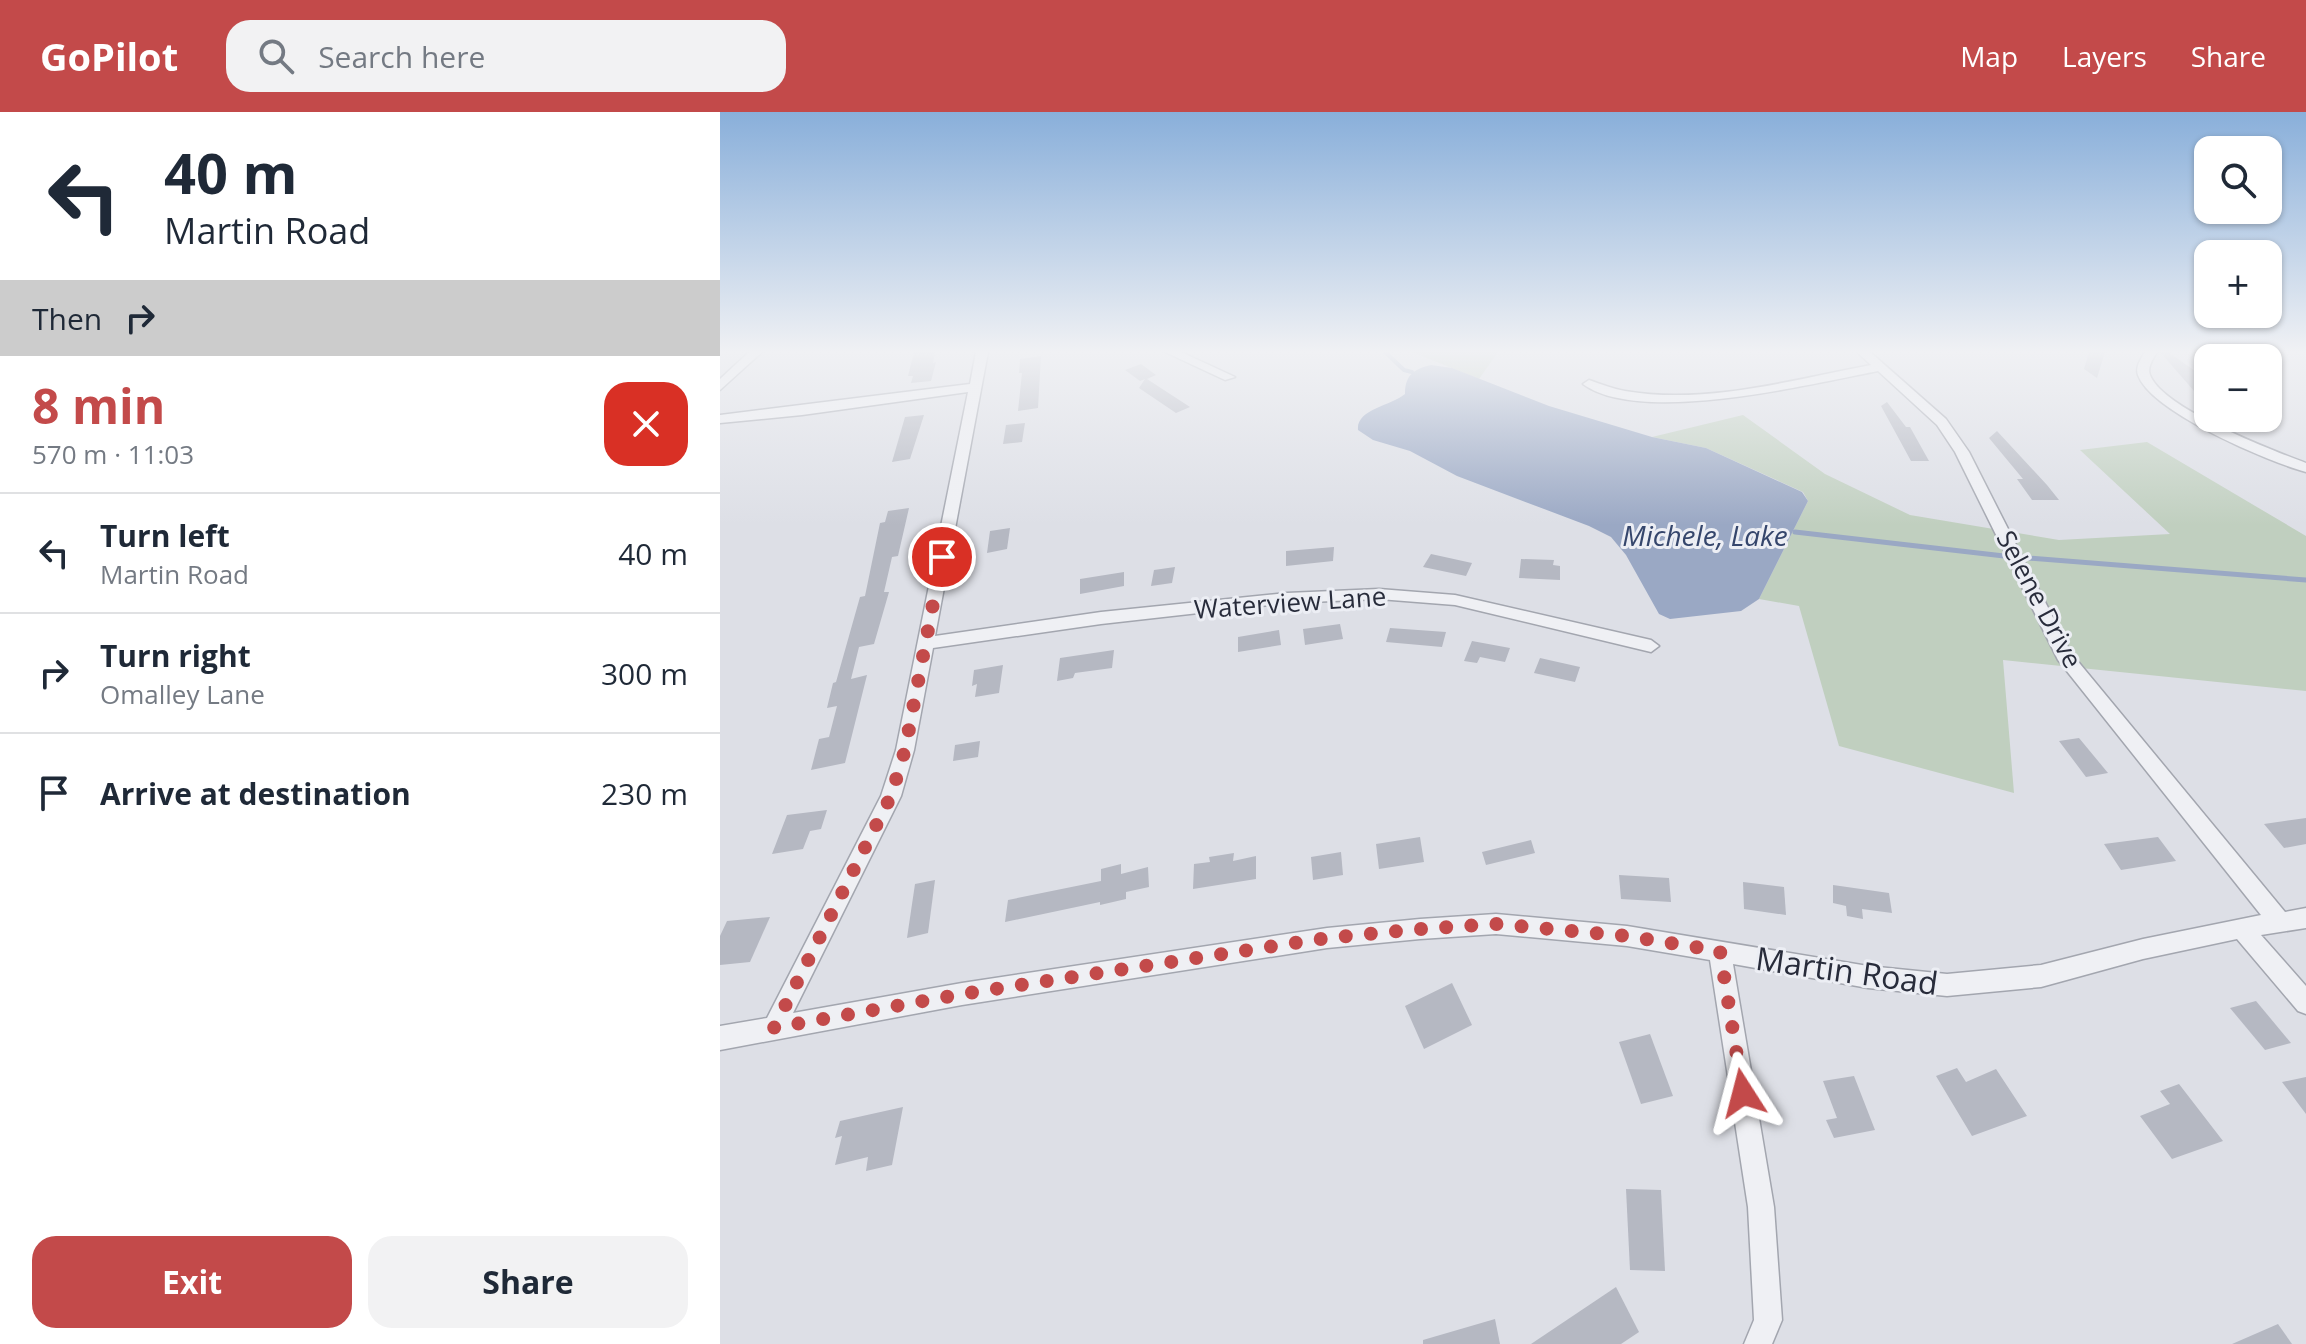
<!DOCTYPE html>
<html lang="en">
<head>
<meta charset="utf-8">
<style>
  :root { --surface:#fff; --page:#f2f2f3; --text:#1f2937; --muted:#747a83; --line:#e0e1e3; --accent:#c34a4a }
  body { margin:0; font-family:"Open Sans",sans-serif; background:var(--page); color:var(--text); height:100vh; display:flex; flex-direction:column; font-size:30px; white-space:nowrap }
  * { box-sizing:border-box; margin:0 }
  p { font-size:26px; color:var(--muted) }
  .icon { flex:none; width:44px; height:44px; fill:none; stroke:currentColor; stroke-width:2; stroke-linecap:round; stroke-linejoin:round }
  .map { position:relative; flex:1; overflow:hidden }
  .sheet { display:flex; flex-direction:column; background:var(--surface); width:720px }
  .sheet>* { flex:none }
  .hud { background:#fff; color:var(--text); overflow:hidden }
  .tools { position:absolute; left:1474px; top:24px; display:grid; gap:16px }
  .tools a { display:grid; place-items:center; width:88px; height:88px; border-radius:16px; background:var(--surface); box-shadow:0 2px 6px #0004; font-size:40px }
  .pin { position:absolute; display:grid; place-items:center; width:68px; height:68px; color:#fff; margin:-34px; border:4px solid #fff; border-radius:50%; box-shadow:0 2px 8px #0007 }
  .me { position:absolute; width:88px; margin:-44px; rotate:351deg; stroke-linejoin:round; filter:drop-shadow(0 0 6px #0008) }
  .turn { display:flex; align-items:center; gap:28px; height:168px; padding:0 32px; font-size:36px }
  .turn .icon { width:104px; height:104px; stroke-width:2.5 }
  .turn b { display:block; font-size:56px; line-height:68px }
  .then { display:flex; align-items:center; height:76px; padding:0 32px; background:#0003; gap:16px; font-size:30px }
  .round { display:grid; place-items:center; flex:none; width:84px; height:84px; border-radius:24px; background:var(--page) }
  .headline { display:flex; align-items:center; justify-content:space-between; height:136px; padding:0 32px }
  h1 { font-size:48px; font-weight:700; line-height:60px; color:var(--accent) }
  .cta { display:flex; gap:16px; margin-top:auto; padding:16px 32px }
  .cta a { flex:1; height:92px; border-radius:24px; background:var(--accent); color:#fff; font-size:32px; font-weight:700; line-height:92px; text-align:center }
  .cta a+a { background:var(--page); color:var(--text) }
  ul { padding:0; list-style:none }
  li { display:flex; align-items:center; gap:24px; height:120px; padding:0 32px; border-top:2px solid var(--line) }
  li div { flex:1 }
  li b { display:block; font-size:30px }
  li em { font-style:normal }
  header { display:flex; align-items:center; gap:48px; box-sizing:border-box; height:112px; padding:0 40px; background:var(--accent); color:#fff }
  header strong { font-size:38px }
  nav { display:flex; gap:44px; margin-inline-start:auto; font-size:28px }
  .search { width:560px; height:72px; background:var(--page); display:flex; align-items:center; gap:20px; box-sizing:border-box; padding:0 28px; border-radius:24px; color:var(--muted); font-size:30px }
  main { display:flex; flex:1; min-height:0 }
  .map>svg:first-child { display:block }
  .green { fill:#c0cfbf }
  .water { fill:#9aa8c4 }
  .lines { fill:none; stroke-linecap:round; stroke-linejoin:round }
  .stream-far1 { stroke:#9aa8c4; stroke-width:4 }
  .stream { stroke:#9aa8c4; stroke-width:5 }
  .building { fill:#b5b8c2 }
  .minor-casing { stroke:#a3a6af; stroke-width:3 }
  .minor { fill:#eff0f4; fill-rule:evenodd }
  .route { stroke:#c34a4a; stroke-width:14; stroke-dasharray:0 25.2 }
  .labels { text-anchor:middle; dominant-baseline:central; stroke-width:6; stroke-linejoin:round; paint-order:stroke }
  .street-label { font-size:26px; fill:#282c3b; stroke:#eceef4 }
  .water-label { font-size:28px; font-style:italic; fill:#35466c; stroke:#eceef4 }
  .near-street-label { font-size:32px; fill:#282c3b; stroke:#eceef4 }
</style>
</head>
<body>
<header>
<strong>GoPilot</strong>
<div class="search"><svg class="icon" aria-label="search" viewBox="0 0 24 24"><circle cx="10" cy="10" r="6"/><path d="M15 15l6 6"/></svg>Search here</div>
<nav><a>Map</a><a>Layers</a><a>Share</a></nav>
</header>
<main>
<section class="sheet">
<div class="hud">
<div class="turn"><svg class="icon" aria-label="left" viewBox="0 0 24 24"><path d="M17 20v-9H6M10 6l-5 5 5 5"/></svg><div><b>40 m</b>Martin Road</div></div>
<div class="then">Then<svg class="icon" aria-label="right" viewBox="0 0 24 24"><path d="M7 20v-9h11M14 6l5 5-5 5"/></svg></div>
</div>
<div class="headline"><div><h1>8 min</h1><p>570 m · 11:03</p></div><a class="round" style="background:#d93025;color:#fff"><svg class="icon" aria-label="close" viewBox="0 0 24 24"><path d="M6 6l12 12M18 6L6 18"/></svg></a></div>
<ul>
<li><svg class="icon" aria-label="left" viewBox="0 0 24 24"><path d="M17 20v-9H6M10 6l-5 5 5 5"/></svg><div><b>Turn left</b><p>Martin Road</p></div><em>40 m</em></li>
<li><svg class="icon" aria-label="right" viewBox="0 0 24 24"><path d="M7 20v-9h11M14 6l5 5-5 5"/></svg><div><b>Turn right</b><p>Omalley Lane</p></div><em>300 m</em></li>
<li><svg class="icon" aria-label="arrive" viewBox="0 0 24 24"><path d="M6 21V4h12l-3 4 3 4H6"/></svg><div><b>Arrive at destination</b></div><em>230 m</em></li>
</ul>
<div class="cta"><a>Exit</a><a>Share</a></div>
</section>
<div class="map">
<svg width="1586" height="1232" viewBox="0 0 1586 1232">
  <rect width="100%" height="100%" fill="#dddfe6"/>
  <g class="green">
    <polygon points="692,240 778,240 759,267"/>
    <polygon points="1023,303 1105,362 1190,403 1339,428 1450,422 1360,338 1427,330 1586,424 1586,579 1283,548 1294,681 1119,634 1079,494 1039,487 1088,389 1083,380 986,336 932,325"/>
  </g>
  <path class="water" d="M711,253L732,256L829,294L932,325L986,336L1082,380L1088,389L1039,487L1021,499L950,507L939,502L906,443L891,425L869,414L737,364L690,339L653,328L638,318C636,297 671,294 685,282C685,263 694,257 711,253Z"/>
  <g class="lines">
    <polyline class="stream-far1" points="665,240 684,258 692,260"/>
    <g class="stream">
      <polyline points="1075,420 1284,444"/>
      <polyline points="1308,446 1586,468"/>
    </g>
  </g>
  <g class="building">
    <polygon points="194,240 215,240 213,251 216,250 211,269 191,271 193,264 188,264"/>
    <polygon points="1369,240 1385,240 1377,266 1364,257"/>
    <polygon points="1440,240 1448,240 1488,268 1488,295"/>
    <polygon points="321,244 318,296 298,299 302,261 299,261 300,247"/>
    <polygon points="421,252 436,263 427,267 470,295 456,301 419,276 425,267 420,269 405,258"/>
    <polygon points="1167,290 1186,315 1190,315 1209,349 1191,349 1161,294"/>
    <polygon points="204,303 190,347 172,350 185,305"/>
    <polygon points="305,311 302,330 283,332 286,313"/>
    <polygon points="1277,319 1327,373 1339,388 1312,388 1297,367 1303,367 1269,326"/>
    <polygon points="189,396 178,444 172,445 164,480 169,480 154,532 139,535 131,567 147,563 125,651 91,658 99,627 109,625 117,594 107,596 113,571 116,570 140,485 145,484 160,411 165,410 168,399"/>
    <polygon points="290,416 287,437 267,441 270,419"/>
    <polygon points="614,435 613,449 566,454 566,439"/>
    <polygon points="711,442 752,451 746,464 703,455"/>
    <polygon points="801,447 834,448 833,453 840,454 840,468 799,466"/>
    <polygon points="455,455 452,471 431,474 434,458"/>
    <polygon points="404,460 404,474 360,482 360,467"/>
    <polygon points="620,512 623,527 585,533 583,517"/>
    <polygon points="670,516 726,520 722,535 666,530"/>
    <polygon points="559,518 561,533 518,540 518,525"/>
    <polygon points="752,529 790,536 785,550 760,545 757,551 744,549"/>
    <polygon points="394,538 392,556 355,561 353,566 337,569 340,546"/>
    <polygon points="820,546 860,555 855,570 814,561"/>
    <polygon points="283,553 279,581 255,585 257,572 252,574 254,558"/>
    <polygon points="1359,626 1388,661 1366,665 1339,629"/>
    <polygon points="260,629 258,645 233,649 235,633"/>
    <polygon points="107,698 101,717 90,719 83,737 52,742 67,703"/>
    <polygon points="1586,706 1586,732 1564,736 1544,712"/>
    <polygon points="700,725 704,750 659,757 656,732"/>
    <polygon points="1438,725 1456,749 1401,758 1384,732"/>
    <polygon points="811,728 815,741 766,753 762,740"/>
    <polygon points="621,740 623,763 593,768 591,745"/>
    <polygon points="514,741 513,749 536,744 536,767 473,777 474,752 490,750 489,745"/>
    <polygon points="401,752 401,762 428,755 429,775 406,780 406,787 380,793 380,790 285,810 288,788 381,769 381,757"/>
    <polygon points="899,763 949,766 951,790 901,787"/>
    <polygon points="215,768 208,821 187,826 195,772"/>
    <polygon points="1023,770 1064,775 1066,803 1024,797"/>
    <polygon points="1113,773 1169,781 1172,801 1142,797 1143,807 1127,804 1126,794 1113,791"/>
    <polygon points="50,805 30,850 0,853 0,824 7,809"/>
    <polygon points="732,871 752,913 704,937 685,894"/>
    <polygon points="1536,889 1571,931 1545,938 1510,896"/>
    <polygon points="930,922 953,984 921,992 899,930"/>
    <polygon points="1237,956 1246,970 1276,957 1307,1004 1252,1024 1216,964"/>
    <polygon points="1134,964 1155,1018 1114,1026 1106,1008 1117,1006 1103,969"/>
    <polygon points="1586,965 1586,1002 1562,970"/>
    <polygon points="1459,972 1503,1029 1452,1047 1420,1004 1450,992 1440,979"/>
    <polygon points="183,995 172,1053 146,1059 148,1045 115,1053 122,1024 115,1026 120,1009"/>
    <polygon points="906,1077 941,1078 945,1159 910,1158"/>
    <polygon points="896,1175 919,1220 901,1232 811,1232"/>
    <polygon points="775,1207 780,1232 703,1232 703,1228"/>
    <polygon points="1558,1212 1572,1232 1512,1232"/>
  </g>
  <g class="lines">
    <defs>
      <g id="minor">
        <polygon points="29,240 42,240 0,278 0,267"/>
        <path d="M256,240H268L215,524L381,500L567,481L659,477L735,483L931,528L939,534L931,540L735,493L659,487L567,491L381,512L213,536L194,638L181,684L73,901L242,871L607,816L700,807L776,802L907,814L1148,854L1227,862L1321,853L1423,827L1541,803L1338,548L1235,340L1217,313L1158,259C1090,272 920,314 863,272L869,268C881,272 893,277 905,279C986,293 1071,268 1151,253L1137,240H1150L1226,307L1249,340L1351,541L1565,800L1586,796V816L1541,823L1586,874V902L1578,899L1517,827L1423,847L1321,875L1227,884L1148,876L1013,852L1054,1095L1062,1208L1052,1232H1024L1034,1208L1028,1095L990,848L907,834L776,822L700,827L607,836L242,893L0,938V914L47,906L161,684L176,638L248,280L82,303L0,311V303L250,272Z"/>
        <polygon points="445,240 461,240 515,265 505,268"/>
        <path d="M1425,240H1437C1433,247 1427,255 1430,263C1443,297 1552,338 1586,351V360C1549,350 1431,300 1418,263C1415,255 1421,247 1425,240Z"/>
      </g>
    </defs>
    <use href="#minor" class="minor-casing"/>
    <use href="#minor" class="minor"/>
  </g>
  <linearGradient id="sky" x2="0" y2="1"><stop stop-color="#89afda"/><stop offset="0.58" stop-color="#f0f1f4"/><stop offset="1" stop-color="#f0f1f4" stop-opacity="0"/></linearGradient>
  <rect width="1586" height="413" fill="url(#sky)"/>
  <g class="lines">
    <polyline class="route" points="222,445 185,638 171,684 54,916 242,882 607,826 700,817 776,812 907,824 1000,839 1023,981"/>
  </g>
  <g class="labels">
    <g class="street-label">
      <text transform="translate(1320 487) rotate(62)">Selene Drive</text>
      <text transform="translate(570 490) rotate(-4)">Waterview Lane</text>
    </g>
    <g class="water-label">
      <text x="985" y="423">Michele, Lake</text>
    </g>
    <g class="near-street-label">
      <text transform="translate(1127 858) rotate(8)">Martin Road</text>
    </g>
  </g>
</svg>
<div class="tools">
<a><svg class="icon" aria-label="search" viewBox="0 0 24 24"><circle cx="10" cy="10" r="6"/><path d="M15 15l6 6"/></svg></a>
<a>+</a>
<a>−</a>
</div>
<div class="pin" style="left:222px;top:445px;background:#d93025"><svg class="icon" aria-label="arrive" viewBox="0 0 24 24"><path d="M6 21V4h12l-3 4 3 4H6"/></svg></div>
<svg class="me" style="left:1023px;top:981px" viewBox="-20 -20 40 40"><path d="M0-17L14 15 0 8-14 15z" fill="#c34a4a" stroke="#fff" stroke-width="4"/></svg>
</div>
</main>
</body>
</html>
